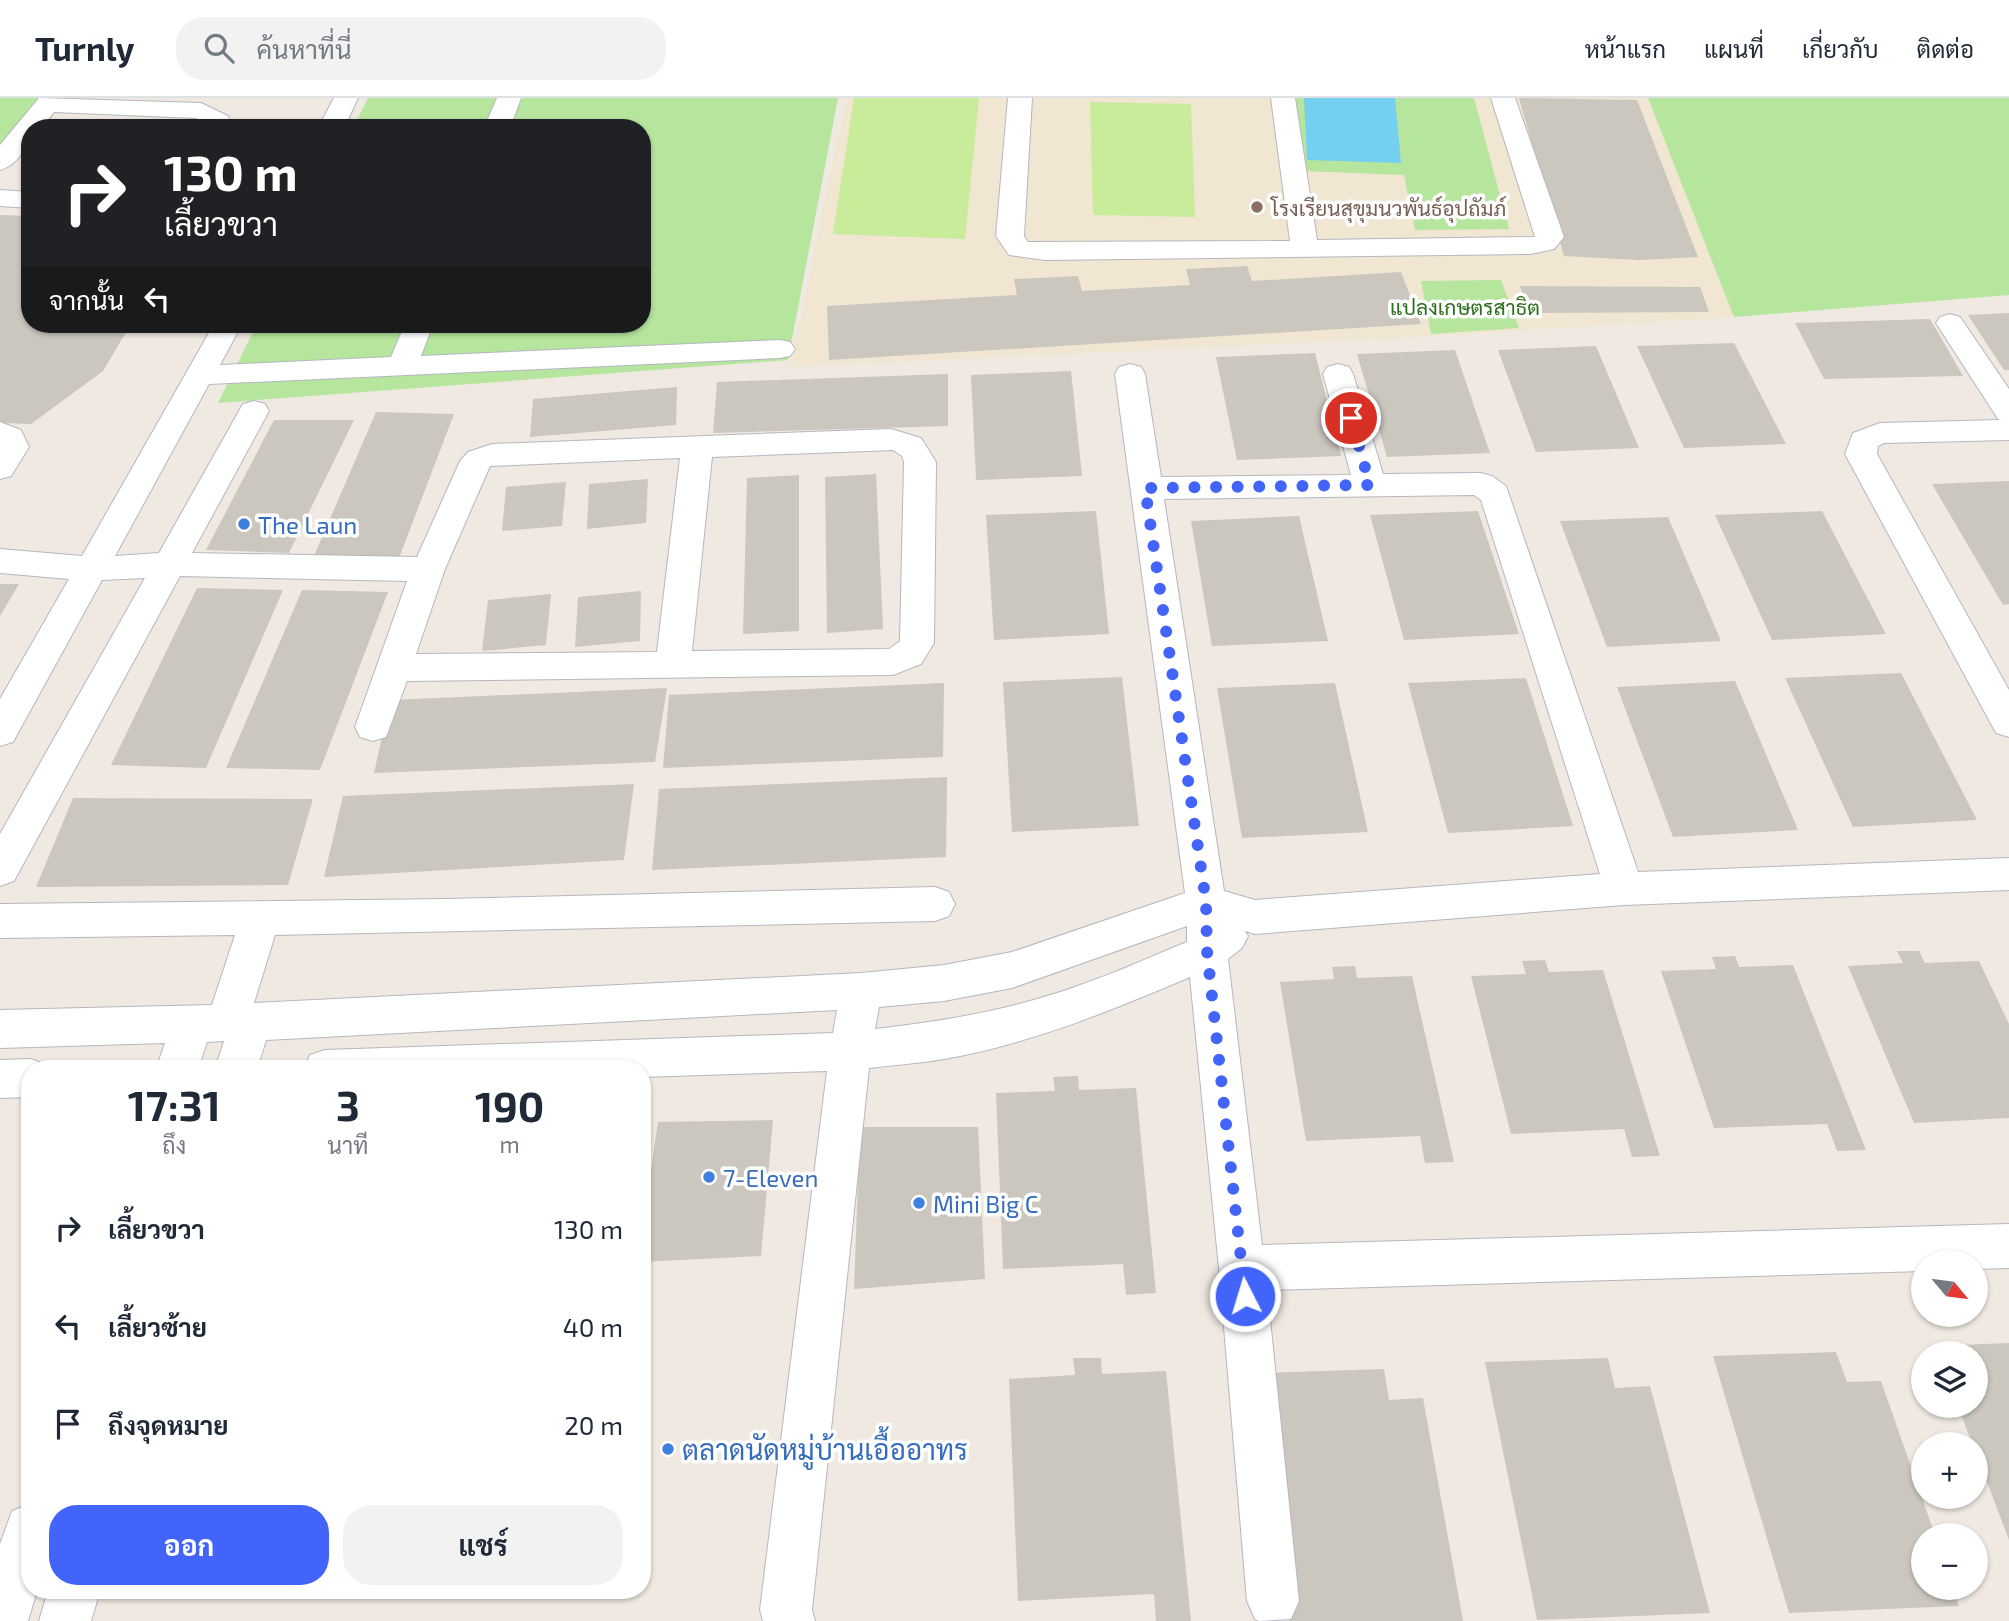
<!DOCTYPE html>
<html lang="th">
<head>
<meta charset="utf-8">
<style>
  :root { --surface:#fff; --page:#f2f2f3; --text:#1f2937; --muted:#747a83; --line:#e0e1e3; --accent:#4264fb }
  body { margin:0; font-family:"Exo 2",Sarabun,sans-serif; background:var(--page); color:var(--text); height:100vh; display:flex; flex-direction:column; font-size:26px; white-space:nowrap }
  * { box-sizing:border-box; margin:0 }
  p { font-size:23px; color:var(--muted) }
  .icon { flex:none; width:38px; height:38px; fill:none; stroke:currentColor; stroke-width:2; stroke-linecap:round; stroke-linejoin:round }
  .map { position:relative; flex:1; overflow:hidden }
  .drawer { position:absolute; left:21px; top:962px; width:630px; height:539px; display:flex; flex-direction:column; background:var(--surface); border-radius:28px; box-shadow:0 2px 5px #0004 }
  .drawer>* { flex:none }
  .banner { position:absolute; left:21px; top:21px; width:630px; height:214px; border-radius:28px; box-shadow:0 2px 5px #0004; background:#202124; color:#fff; overflow:hidden }
  .needle { width:46px; rotate:119deg }
  .tools { position:absolute; left:1911px; top:1152px; display:grid; gap:14px }
  .tools a { display:grid; place-items:center; width:77px; height:77px; border-radius:50%; background:var(--surface); box-shadow:0 2px 5px #0004; font-size:35px }
  .pin { position:absolute; display:grid; place-items:center; width:60px; height:60px; color:#fff; margin:-30px; border:4px solid #fff; border-radius:50%; box-shadow:0 2px 7px #0007 }
  .me { position:absolute; width:77px; margin:-38px; rotate:355deg; stroke-linejoin:round; filter:drop-shadow(0 0 5px #0008) }
  .turn { display:flex; align-items:center; gap:24px; height:147px; padding:0 28px; font-size:32px }
  .turn .icon { width:91px; height:91px; stroke-width:2.5 }
  .turn b { display:block; font-size:49px; line-height:60px }
  .then { display:flex; align-items:center; height:66px; padding:0 28px; background:#0003; gap:14px; font-size:26px }
  .eta { display:flex; justify-content:space-evenly; align-items:center; height:119px; text-align:center }
  .eta b { font-size:42px; font-weight:700; line-height:49px }
  .button { display:flex; gap:14px; margin-top:auto; padding:14px 28px }
  .button a { flex:1; height:80px; border-radius:28px; background:var(--accent); color:#fff; font-size:28px; font-weight:700; line-height:80px; text-align:center }
  .button a+a { background:var(--page); color:var(--text) }
  ul { padding:0; list-style:none }
  li { display:flex; align-items:center; gap:21px; height:98px; padding:0 28px }
  li div { flex:1 }
  li b { display:block; font-size:26px }
  li em { font-style:normal }
  header { display:flex; align-items:center; gap:42px; box-sizing:border-box; height:98px; padding:0 35px; background:var(--surface); border-bottom:2px solid var(--line) }
  header strong { font-size:33px }
  nav { display:flex; gap:38px; margin-inline-start:auto; font-size:24px }
  .search { width:490px; height:63px; background:var(--page); display:flex; align-items:center; gap:18px; box-sizing:border-box; padding:0 24px; border-radius:28px; color:var(--muted); font-size:26px }
  .map>svg:first-child { display:block }
  .education { fill:#f0e6d1 }
  .green { fill:#b6e59e }
  .pitch { fill:#c9ec9a }
  .water { fill:#75cff0 }
  .building { fill:#cbc7bf }
  .lines { fill:none; stroke-linecap:round; stroke-linejoin:round }
  .minor-casing { stroke:#b4b7c1; stroke-width:2 }
  .minor { fill:#fff; fill-rule:evenodd }
  .route { stroke:#4264fb; stroke-width:12; stroke-dasharray:0 21.6 }
  .education-dot { fill:#8d6e63; stroke:#fff; stroke-width:2.5 }
  .shop-dot { fill:#3f7fe0; stroke:#fff; stroke-width:2.5 }
  .labels { text-anchor:middle; dominant-baseline:central; stroke-width:7; stroke-linejoin:round; paint-order:stroke }
  .far-education-label { font-size:21px; fill:#785e54; stroke:#fff; text-anchor:start }
  .far-park-label { font-size:21px; fill:#2c6e1b; stroke:#fff }
  .shop-label { font-size:24px; fill:#366cbe; stroke:#fff; text-anchor:start }
  .near-shop-label { font-size:28px; fill:#366cbe; stroke:#fff; text-anchor:start }
</style>
</head>
<body>
<header>
<strong>Turnly</strong>
<div class="search"><svg class="icon" aria-label="search" viewBox="0 0 24 24"><circle cx="10" cy="10" r="6"/><path d="M15 15l6 6"/></svg>ค้นหาที่นี่</div>
<nav><a>หน้าแรก</a><a>แผนที่</a><a>เกี่ยวกับ</a><a>ติดต่อ</a></nav>
</header>
<div class="map">
<svg width="2009" height="1523" viewBox="0 0 2009 1523">
  <rect width="100%" height="100%" fill="#efe9e1"/>
  <polygon class="education" points="846,0 1648,0 1734,219 1402,240 790,269"/>
  <g class="green">
    <polygon points="0,0 48,0 0,60"/>
    <polygon points="368,0 838,0 788,262 218,305 257,226 642,226 642,30 353,30"/>
    <polygon points="1295,0 1474,0 1509,131 1415,132 1404,77 1303,73"/>
    <polygon points="1648,0 2009,0 2009,197 1734,219"/>
    <polygon points="1501,182 1519,230 1431,236 1421,183"/>
  </g>
  <g class="pitch">
    <polygon points="854,0 979,0 965,141 833,136"/>
    <polygon points="1090,4 1191,6 1195,119 1093,117"/>
  </g>
  <polygon class="water" points="1304,0 1395,0 1401,65 1307,62"/>
  <g class="building">
    <polygon points="1519,0 1637,2 1698,159 1638,162 1564,158"/>
    <polygon points="0,117 30,118 30,226 131,226 103,273 31,326 0,325"/>
    <polygon points="1247,168 1252,183 1401,174 1421,226 829,262 827,208 1017,197 1014,181 1078,178 1082,193 1190,187 1186,171"/>
    <polygon points="1520,188 1700,189 1709,214 1529,215"/>
    <polygon points="2009,215 2009,272 2004,272 1968,217"/>
    <polygon points="1930,221 1963,278 1824,281 1795,225"/>
    <polygon points="1734,245 1786,346 1684,350 1637,248"/>
    <polygon points="1596,248 1639,350 1536,354 1498,252"/>
    <polygon points="1455,252 1490,355 1387,359 1357,256"/>
    <polygon points="1315,255 1341,358 1237,362 1216,259"/>
    <polygon points="1071,273 1082,378 976,382 971,277"/>
    <polygon points="948,276 948,328 713,335 717,284"/>
    <polygon points="677,289 676,327 530,339 533,301"/>
    <polygon points="376,314 454,316 399,460 314,458"/>
    <polygon points="274,322 354,322 289,455 206,452"/>
    <polygon points="876,376 883,531 827,535 825,379"/>
    <polygon points="799,377 799,533 743,536 747,380"/>
    <polygon points="648,381 646,425 587,431 589,386"/>
    <polygon points="2009,383 2009,506 2003,507 1932,386"/>
    <polygon points="566,384 562,428 502,433 506,389"/>
    <polygon points="1096,413 1109,536 994,542 986,417"/>
    <polygon points="1478,413 1519,536 1404,542 1370,417"/>
    <polygon points="1822,413 1886,536 1772,542 1715,417"/>
    <polygon points="1299,418 1328,543 1212,548 1191,423"/>
    <polygon points="1668,419 1721,543 1607,549 1560,423"/>
    <polygon points="0,486 19,486 0,518"/>
    <polygon points="197,490 283,492 206,670 111,667"/>
    <polygon points="302,492 388,494 320,672 226,670"/>
    <polygon points="641,493 640,543 575,549 578,499"/>
    <polygon points="551,496 546,547 482,553 488,502"/>
    <polygon points="1901,575 1977,722 1853,729 1785,580"/>
    <polygon points="1122,579 1139,728 1012,734 1003,584"/>
    <polygon points="1526,580 1573,728 1448,735 1408,585"/>
    <polygon points="1735,583 1798,732 1673,739 1617,589"/>
    <polygon points="944,585 943,659 663,670 669,597"/>
    <polygon points="1335,585 1368,734 1242,740 1217,590"/>
    <polygon points="667,590 655,664 374,675 390,602"/>
    <polygon points="947,679 946,759 652,772 659,691"/>
    <polygon points="634,686 624,762 324,779 343,698"/>
    <polygon points="73,700 313,701 288,787 36,789"/>
    <polygon points="1897,853 1919,853 1925,865 1979,863 2009,926 2009,1020 1914,1025 1848,868 1903,865"/>
    <polygon points="1735,858 1739,869 1793,867 1866,1052 1837,1053 1827,1026 1714,1030 1661,873 1716,871 1712,859"/>
    <polygon points="1545,862 1549,874 1603,872 1660,1058 1632,1059 1624,1031 1511,1036 1471,878 1526,876 1522,863"/>
    <polygon points="1355,868 1357,880 1412,878 1454,1064 1425,1065 1420,1038 1306,1043 1280,884 1334,881 1332,869"/>
    <polygon points="1078,978 1079,992 1136,990 1156,1195 1126,1197 1123,1166 1003,1171 996,995 1055,993 1053,979"/>
    <polygon points="773,1022 761,1158 642,1164 642,1134 658,1024"/>
    <polygon points="860,1029 978,1029 985,1181 854,1191"/>
    <polygon points="2009,1245 2009,1442 1976,1355 1976,1346 1972,1346 1958,1307 1976,1307 1976,1255 1938,1255 1935,1248"/>
    <polygon points="1836,1254 1847,1284 1881,1283 1935,1437 1923,1437 1923,1489 1953,1489 1959,1508 1789,1515 1713,1258"/>
    <polygon points="1073,1260 1101,1260 1102,1276 1166,1273 1191,1523 1156,1523 1154,1496 1018,1503 1009,1281 1075,1277"/>
    <polygon points="1608,1260 1615,1290 1650,1288 1710,1515 1537,1522 1485,1264"/>
    <polygon points="1384,1271 1389,1302 1423,1300 1463,1523 1289,1523 1259,1275"/>
  </g>
  <g class="lines">
    <defs>
      <g id="minor">
        <path d="M39,0L201,5L228,18L232,30H206V26L196,20L54,14L41,30H30C30,47 18,67 0,72V47Z"/>
        <polygon points="334,0 358,0 344,30 318,30"/>
        <polygon points="497,0 521,0 510,30 484,30"/>
        <polygon points="1008,0 1032,0 1024,138 1028,144 1290,143 1271,0 1295,0 1317,142 1535,139 1491,0 1515,0 1564,139 1554,151 1531,156 1045,162 1009,157 996,138"/>
        <polygon points="0,92 30,94 30,110 0,108"/>
        <polygon points="1950,216 1960,219 2009,291 2009,342 1884,345 1878,348 1877,356 2009,592 2009,639 1996,635 1845,356 1853,335 1880,325 2001,322 1998,321 1936,225 1940,219"/>
        <path d="M214,226H242L220,267L391,259L405,226H433L421,258L780,242L790,244L795,251L790,258L780,260L209,286L115,458L159,455L239,313L243,306L254,303L265,306L269,313L192,455L417,459L460,363L468,354L492,346L891,331L921,340L936,364L934,545L921,566L893,577L407,583L386,639L373,643L360,639L355,629L407,483L180,478L14,783L0,788V736L145,480L102,482L13,644L0,648V601L69,481L0,475V451L82,458ZM893,352L902,358L904,364L900,543L889,551L692,553L712,359ZM680,360L657,554L416,556L445,471L490,368Z"/>
        <path d="M1130,266L1141,269L1145,276L1161,379L1351,377L1323,276L1327,269L1338,266L1349,269L1353,276L1383,376L1481,375L1492,378L1506,388L1638,774L2009,760V792L1624,807L1255,836L1245,833L1248,838L1242,850L1228,861L1262,1147L2009,1126V1170L1976,1171V1164H1923V1173L1267,1192L1299,1503L1291,1521L1259,1523L1255,1521L1247,1503L1219,1170L1190,879C1110,913 1030,946 944,961C920,965 894,967 869,970L812,1512L815,1523H763L760,1512L827,973L642,979V971H304L310,957L325,952L833,935L837,912L266,942L257,971H215L224,943L207,944L198,971H156L165,945L0,950V912L212,907L235,837L0,840V806L447,801L935,789L949,794L955,806L949,818L935,823L275,837L254,905L861,875L944,867L1012,854L1185,795L1115,276L1119,269ZM1474,397L1481,402L1600,776L1255,802L1224,793L1164,401ZM1187,828V844C1152,858 1118,874 1083,886C1016,911 946,923 875,931L879,909L944,903L1012,890Z"/>
        <polygon points="0,324 21,332 29,349 11,378 0,381"/>
        <polygon points="30,961 45,966 47,971 30,971 30,999 0,1000 0,962"/>
        <polygon points="30,1406 30,1493 37,1493 28,1523 0,1523 0,1446 12,1413"/>
        <polygon points="48,1493 100,1493 91,1523 39,1523"/>
      </g>
    </defs>
    <use href="#minor" class="minor-casing"/>
    <use href="#minor" class="minor"/>
  </g>
  <g class="lines">
    <polyline class="route" points="1245,1198 1207,853 1206,804 1145,390 1370,387 1351,320"/>
  </g>
  <circle class="education-dot" cx="1257" cy="109" r="7"/>
  <g class="shop-dot">
    <circle cx="244" cy="426" r="7"/>
    <circle cx="709" cy="1079" r="7"/>
    <circle cx="919" cy="1105" r="7"/>
    <circle cx="668" cy="1351" r="7"/>
  </g>
  <g class="labels">
    <g class="far-education-label">
      <text x="1271" y="109">โรงเรียนสุขุมนวพันธ์อุปถัมภ์</text>
    </g>
    <g class="far-park-label">
      <text x="1465" y="208">แปลงเกษตรสาธิต</text>
    </g>
    <g class="shop-label">
      <text x="258" y="426">The Laun</text>
      <text x="723" y="1079">7-Eleven</text>
      <text x="933" y="1105">Mini Big C</text>
    </g>
    <g class="near-shop-label">
      <text x="682" y="1351">ตลาดนัดหมู่บ้านเอื้ออาทร</text>
    </g>
  </g>
</svg>
<div class="tools">
<a><svg class="needle" viewBox="-14 -14 28 28"><path d="M0-13l5 13h-10z" fill="#e53935"/><path d="M0 13l5-13h-10z" fill="#747a83"/></svg></a>
<a><svg class="icon" aria-label="layers" viewBox="0 0 24 24"><path d="M12 4l9 5-9 5-9-5zM3 14l9 5 9-5"/></svg></a>
<a>+</a>
<a>−</a>
</div>
<div class="pin" style="left:1351px;top:320px;background:#d93025"><svg class="icon" aria-label="arrive" viewBox="0 0 24 24"><path d="M6 21V4h12l-3 4 3 4H6"/></svg></div>
<svg class="me" style="left:1245px;top:1198px" viewBox="-20 -20 40 40"><circle r="17" fill="#4264fb" stroke="#fff" stroke-width="3"/><path d="M0-11L8 9 0 5-8 9z" fill="#fff"/></svg>
<div class="banner">
<div class="turn"><svg class="icon" aria-label="right" viewBox="0 0 24 24"><path d="M7 20v-9h11M14 6l5 5-5 5"/></svg><div><b>130 m</b>เลี้ยวขวา</div></div>
<div class="then">จากนั้น<svg class="icon" aria-label="left" viewBox="0 0 24 24"><path d="M17 20v-9H6M10 6l-5 5 5 5"/></svg></div>
</div>
<section class="drawer">
<div class="eta">
<div><b>17:31</b><p>ถึง</p></div>
<div><b>3</b><p>นาที</p></div>
<div><b>190</b><p>m</p></div>
</div>
<ul>
<li><svg class="icon" aria-label="right" viewBox="0 0 24 24"><path d="M7 20v-9h11M14 6l5 5-5 5"/></svg><div><b>เลี้ยวขวา</b></div><em>130 m</em></li>
<li><svg class="icon" aria-label="left" viewBox="0 0 24 24"><path d="M17 20v-9H6M10 6l-5 5 5 5"/></svg><div><b>เลี้ยวซ้าย</b></div><em>40 m</em></li>
<li><svg class="icon" aria-label="arrive" viewBox="0 0 24 24"><path d="M6 21V4h12l-3 4 3 4H6"/></svg><div><b>ถึงจุดหมาย</b></div><em>20 m</em></li>
</ul>
<div class="button"><a>ออก</a><a>แชร์</a></div>
</section>
</div>
</body>
</html>
